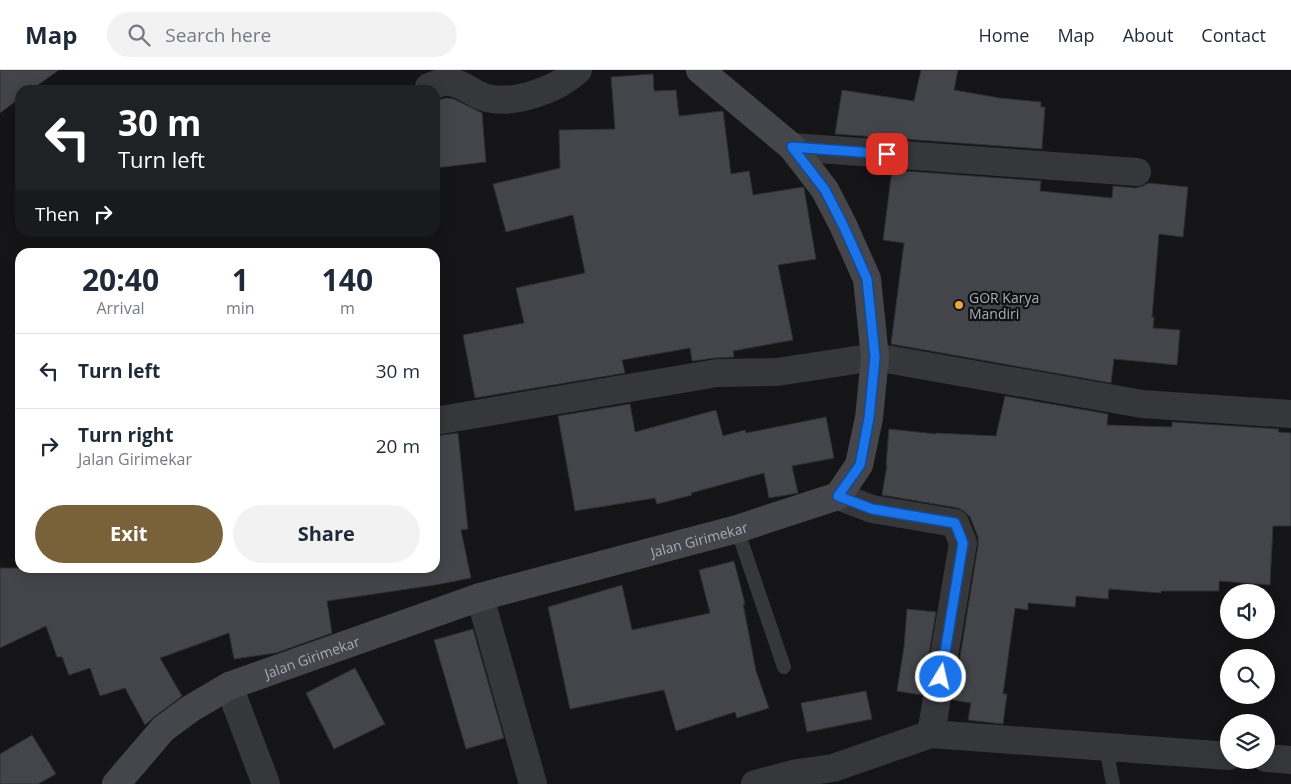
<!DOCTYPE html>
<html lang="en">
<head>
<meta charset="utf-8">
<style>
  :root { --surface:#fff; --page:#f2f2f3; --text:#1f2937; --muted:#747a83; --line:#e0e1e3; --accent:#796239 }
  body { margin:0; font-family:"Open Sans",sans-serif; background:var(--page); color:var(--text); height:100vh; display:flex; flex-direction:column; font-size:19px; white-space:nowrap }
  * { box-sizing:border-box; margin:0 }
  p { font-size:16px; color:var(--muted) }
  .icon { flex:none; width:28px; height:28px; fill:none; stroke:currentColor; stroke-width:2; stroke-linecap:round; stroke-linejoin:round }
  .map { position:relative; flex:1; overflow:hidden }
  .panel { position:absolute; left:15px; top:178px; width:425px; height:325px; display:flex; flex-direction:column; background:var(--surface); border-radius:15px; box-shadow:0 2px 12px #0003 }
  .panel>* { flex:none }
  .banner { position:absolute; left:15px; top:15px; width:425px; height:152px; border-radius:15px; box-shadow:0 2px 12px #0003; background:#202124; color:#fff; overflow:hidden }
  .buttons { position:absolute; left:1220px; top:514px; display:grid; gap:10px }
  .buttons a { display:grid; place-items:center; width:55px; height:55px; border-radius:50%; background:var(--surface); box-shadow:0 2px 12px #0003; font-size:25px }
  .pin { position:absolute; display:grid; place-items:center; width:42px; height:42px; color:#fff; margin:-21px; border-radius:10px; box-shadow:0 2px 8px #0006 }
  .me { position:absolute; width:55px; margin:-28px; rotate:9deg; stroke-linejoin:round; filter:drop-shadow(0 0 4px #0008) }
  .turn { display:flex; align-items:center; gap:18px; height:105px; padding:0 20px; font-size:22px }
  .turn .icon { width:65px; height:65px; stroke-width:2.5 }
  .turn b { display:block; font-size:35px; line-height:42px }
  .then { display:flex; align-items:center; height:48px; padding:0 20px; background:#0003; gap:10px; font-size:19px }
  .eta { display:flex; justify-content:space-evenly; align-items:center; height:85px; text-align:center }
  .eta b { font-size:30px; font-weight:700; line-height:35px }
  .cta { display:flex; gap:10px; margin-top:auto; padding:10px 20px }
  .cta a { flex:1; height:58px; border-radius:30px; background:var(--accent); color:#fff; font-size:20px; font-weight:700; line-height:58px; text-align:center }
  .cta a+a { background:var(--page); color:var(--text) }
  ul { padding:0; list-style:none }
  li { display:flex; align-items:center; gap:15px; height:75px; padding:0 20px; border-top:1px solid var(--line) }
  li div { flex:1 }
  li b { display:block; font-size:19px }
  li em { font-style:normal }
  header { display:flex; align-items:center; gap:30px; box-sizing:border-box; height:70px; padding:0 25px; background:var(--surface); border-bottom:1px solid var(--line) }
  header strong { font-size:24px }
  nav { display:flex; gap:28px; margin-inline-start:auto; font-size:18px }
  .search { width:350px; height:45px; background:var(--page); display:flex; align-items:center; gap:12px; box-sizing:border-box; padding:0 18px; border-radius:28px; color:var(--muted); font-size:19px }
  .map>svg:first-child { display:block }
  .building { fill:#44454a; stroke:#2f2f32 }
  .lines { fill:none; stroke-linecap:round; stroke-linejoin:round }
  .lane { stroke:#36373b; stroke-width:14 }
  .street { stroke:#36373b; stroke-width:28 }
  .secondary { stroke:#44464b; stroke-width:28 }
  .route-casing { stroke:#114b97; stroke-width:12 }
  .route { stroke:#1a73e8; stroke-width:9 }
  .poi-dot { fill:#e8a83b; stroke:#101012; stroke-width:2 }
  .labels { text-anchor:middle; dominant-baseline:central; stroke-width:4.5; stroke-linejoin:round; paint-order:stroke }
  .poi-label { font-size:14px; fill:#a7acb6; stroke:#101012; text-anchor:start }
  .street-label { font-size:14px; fill:#a7acb6; stroke:#101012 }
</style>
</head>
<body>
<header>
<strong>Map</strong>
<div class="search"><svg class="icon" aria-label="search" viewBox="0 0 24 24"><circle cx="10" cy="10" r="6"/><path d="M15 15l6 6"/></svg>Search here</div>
<nav><a>Home</a><a>Map</a><a>About</a><a>Contact</a></nav>
</header>
<div class="map">
<svg width="1291" height="714" viewBox="0 0 1291 714">
  <rect width="100%" height="100%" fill="#151517"/>
  <g class="building">
    <polygon points="0,0 59,0 31,20 20,20 20,28 0,43"/>
    <polygon points="921,0 958,0 954,20 1000,28 1041,32 1041,37 1045,37 1042,79 835,64 842,20 914,31"/>
    <polygon points="653,4 654,21 676,20 679,46 723,41 731,104 749,101 753,125 803,117 804,118 816,189 778,195 793,270 733,281 734,287 715,288 692,291 690,278 622,290 625,303 475,328 463,265 524,253 516,218 585,203 573,145 506,162 493,114 560,98 559,60 615,59 611,7"/>
    <polygon points="446,28 454,29 482,43 486,92 435,98 435,31"/>
    <polygon points="892,100 1041,111 1040,121 1112,128 1113,116 1136,118 1143,116 1148,113 1188,117 1183,167 1159,164 1152,247 1154,247 1153,258 1180,260 1177,295 1114,289 1111,313 891,274 904,173 883,170"/>
    <polygon points="1005,326 1108,344 1107,355 1172,357 1172,352 1279,359 1278,362 1291,363 1291,456 1273,456 1270,515 1219,511 1219,521 1161,521 1161,523 1109,519 1108,529 1076,526 1075,537 1028,533 1028,540 1015,538 1003,624 1007,624 1003,654 968,650 971,633 953,630 978,476 978,467 970,447 964,441 958,438 882,425 887,395 886,395 889,359 936,364 936,363 996,366"/>
    <polygon points="630,334 635,362 716,340 723,366 745,360 746,363 826,347 834,388 792,396 798,423 769,428 764,403 691,423 692,425 657,434 655,428 575,441 558,346"/>
    <polygon points="458,363 468,459 461,460 471,508 435,515 327,531 332,563 276,583 234,589 229,563 160,588 182,626 154,647 145,655 125,618 100,626 90,598 69,605 62,587 57,587 46,556 0,578 0,498 435,498 435,366"/>
    <polygon points="734,491 745,534 743,534 756,601 769,638 737,648 735,642 676,661 664,620 570,639 548,537 622,515 632,560 710,543 699,500"/>
    <polygon points="907,539 936,542 922,625 897,621 904,577"/>
    <polygon points="473,559 504,668 466,679 434,570"/>
    <polygon points="355,598 385,654 334,679 306,623"/>
    <polygon points="866,621 872,649 807,662 801,633"/>
    <polygon points="32,665 56,704 38,714 0,714 0,684"/>
  </g>
  <g class="lines">
    <g class="lane">
      <polyline points="737,459 784,597"/>
      <polyline points="1106,678 1113,714"/>
    </g>
    <g class="street">
      <path d="M429,17C434,15 439,13 444,12C460,10 472,24 487,28C515,35 558,19 578,0"/>
      <polyline points="792,77 1137,102"/>
      <polyline points="435,351 717,303 777,302 875,287 1142,334 1291,344"/>
      <polyline points="838,426 872,439 955,453 963,473 931,664"/>
      <polyline points="480,527 533,714"/>
      <polyline points="229,616 266,714"/>
      <polyline points="1266,688 1291,690"/>
      <polyline points="755,714 797,703 833,698 931,664 1229,686"/>
    </g>
    <path class="secondary" id="s1" d="M116,714L163,659L190,639L229,616L480,527L737,459L838,426L859,395L869,348L875,287L867,209L843,155L825,120L792,77L700,0"/>
  </g>
  <g class="lines">
    <defs>
      <polyline id="route" points="887,84 792,77 825,120 843,155 867,209 875,287 869,348 860,395 838,426 872,439 955,453 963,473 941,607"/>
    </defs>
    <use href="#route" class="route-casing"/>
    <use href="#route" class="route"/>
  </g>
  <circle class="poi-dot" cx="959" cy="235" r="5"/>
  <g class="labels">
    <g class="poi-label">
      <text x="969" y="227">GOR Karya<tspan x="969" dy="16">Mandiri</tspan></text>
    </g>
    <g class="street-label">
      <text stroke="none"><textPath href="#s1" startOffset="644">Jalan Girimekar</textPath></text>
      <text stroke="none"><textPath href="#s1" startOffset="239">Jalan Girimekar</textPath></text>
    </g>
  </g>
</svg>
<div class="buttons">
<a><svg class="icon" aria-label="sound" viewBox="0 0 24 24"><path d="M4 9h4l5-4v14l-5-4H4zM17 9q2 3 0 6"/></svg></a>
<a><svg class="icon" aria-label="search" viewBox="0 0 24 24"><circle cx="10" cy="10" r="6"/><path d="M15 15l6 6"/></svg></a>
<a><svg class="icon" aria-label="layers" viewBox="0 0 24 24"><path d="M12 4l9 5-9 5-9-5zM3 14l9 5 9-5"/></svg></a>
</div>
<div class="pin" style="left:887px;top:84px;background:#d93025"><svg class="icon" aria-label="arrive" viewBox="0 0 24 24"><path d="M6 21V4h12l-3 4 3 4H6"/></svg></div>
<svg class="me" style="left:941px;top:607px" viewBox="-20 -20 40 40"><circle r="17" fill="#1a73e8" stroke="#fff" stroke-width="3"/><path d="M0-11L8 9 0 5-8 9z" fill="#fff"/></svg>
<div class="banner">
<div class="turn"><svg class="icon" aria-label="left" viewBox="0 0 24 24"><path d="M17 20v-9H6M10 6l-5 5 5 5"/></svg><div><b>30 m</b>Turn left</div></div>
<div class="then">Then<svg class="icon" aria-label="right" viewBox="0 0 24 24"><path d="M7 20v-9h11M14 6l5 5-5 5"/></svg></div>
</div>
<section class="panel">
<div class="eta">
<div><b>20:40</b><p>Arrival</p></div>
<div><b>1</b><p>min</p></div>
<div><b>140</b><p>m</p></div>
</div>
<ul>
<li><svg class="icon" aria-label="left" viewBox="0 0 24 24"><path d="M17 20v-9H6M10 6l-5 5 5 5"/></svg><div><b>Turn left</b></div><em>30 m</em></li>
<li><svg class="icon" aria-label="right" viewBox="0 0 24 24"><path d="M7 20v-9h11M14 6l5 5-5 5"/></svg><div><b>Turn right</b><p>Jalan Girimekar</p></div><em>20 m</em></li>
</ul>
<div class="cta"><a>Exit</a><a>Share</a></div>
</section>
</div>
</body>
</html>
